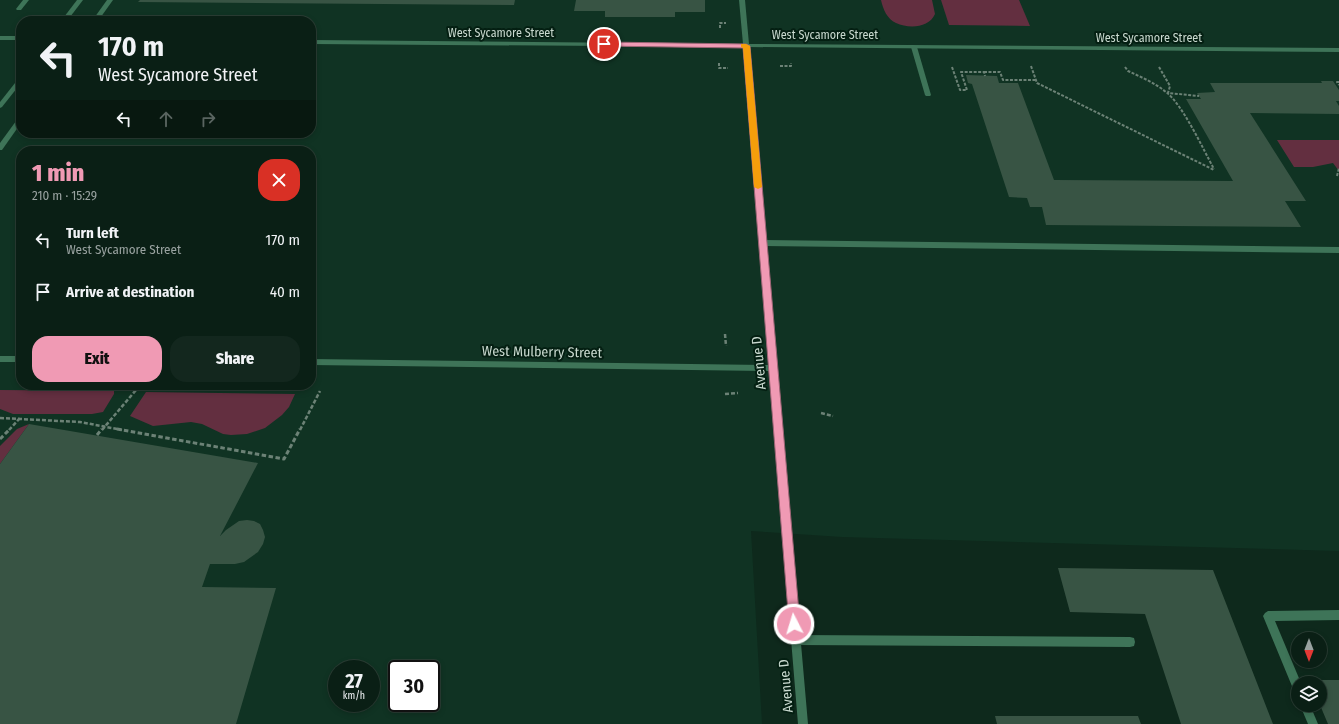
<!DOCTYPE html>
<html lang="en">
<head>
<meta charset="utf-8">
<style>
  :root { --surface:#0a1f15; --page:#13271e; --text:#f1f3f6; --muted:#99a2a0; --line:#2a3d34; --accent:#f09ab4 }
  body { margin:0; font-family:"Fira Sans Condensed",sans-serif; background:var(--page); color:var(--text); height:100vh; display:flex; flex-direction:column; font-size:15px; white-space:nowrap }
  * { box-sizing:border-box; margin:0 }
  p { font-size:13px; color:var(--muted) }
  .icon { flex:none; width:22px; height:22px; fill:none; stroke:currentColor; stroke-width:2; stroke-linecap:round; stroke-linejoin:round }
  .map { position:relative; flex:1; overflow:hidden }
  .panel { position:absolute; left:16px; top:146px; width:300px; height:244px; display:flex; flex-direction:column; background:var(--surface); border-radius:16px; box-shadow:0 2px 6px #0003,0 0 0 1px var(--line) }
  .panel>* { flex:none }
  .hud { position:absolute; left:16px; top:16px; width:300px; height:122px; border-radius:16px; box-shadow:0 2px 6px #0003,0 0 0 1px var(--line); background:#0a1f15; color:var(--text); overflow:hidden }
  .needle { width:26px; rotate:180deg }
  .controls { position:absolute; left:1291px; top:632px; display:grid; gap:8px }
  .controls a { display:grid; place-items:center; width:36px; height:36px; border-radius:50%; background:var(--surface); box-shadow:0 2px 6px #0003,0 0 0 1px var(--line); font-size:20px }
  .speed { position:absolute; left:328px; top:660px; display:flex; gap:8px; font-size:20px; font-weight:700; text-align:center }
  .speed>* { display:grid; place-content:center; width:52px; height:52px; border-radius:50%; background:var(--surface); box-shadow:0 2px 6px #0003,0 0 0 1px var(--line); line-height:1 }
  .speed small { font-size:10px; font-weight:400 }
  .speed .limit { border:2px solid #111; border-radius:6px; background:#fff; color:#111 }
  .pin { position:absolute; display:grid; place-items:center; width:34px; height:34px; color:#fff; margin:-17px; border:2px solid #fff; border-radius:50%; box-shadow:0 1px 4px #0007 }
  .me { position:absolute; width:44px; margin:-22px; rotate:355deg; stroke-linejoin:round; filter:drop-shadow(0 0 3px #0008) }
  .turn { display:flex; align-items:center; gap:14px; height:84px; padding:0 16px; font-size:18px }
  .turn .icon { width:52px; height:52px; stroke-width:2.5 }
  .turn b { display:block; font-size:28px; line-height:34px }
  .lanes { display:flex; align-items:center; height:38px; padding:0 16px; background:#0003; justify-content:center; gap:20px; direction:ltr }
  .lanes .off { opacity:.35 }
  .round { display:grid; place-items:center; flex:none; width:42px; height:42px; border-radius:16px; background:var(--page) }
  .head { display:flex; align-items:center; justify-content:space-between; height:68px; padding:0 16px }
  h1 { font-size:24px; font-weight:800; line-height:30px; color:var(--accent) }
  .button { display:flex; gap:8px; margin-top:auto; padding:8px 16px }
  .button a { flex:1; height:46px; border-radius:16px; background:var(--accent); color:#111; font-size:16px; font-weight:800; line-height:46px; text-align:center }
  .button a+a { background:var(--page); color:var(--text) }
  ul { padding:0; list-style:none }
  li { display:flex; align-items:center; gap:12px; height:52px; padding:0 16px }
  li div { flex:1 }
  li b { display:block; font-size:15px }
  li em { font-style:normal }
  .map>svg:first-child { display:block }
  .built { fill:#103323; fill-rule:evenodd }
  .green { fill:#632f40 }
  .building { fill:#385444 }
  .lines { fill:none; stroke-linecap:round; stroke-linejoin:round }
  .path-far2 { stroke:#6c8276; stroke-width:2; stroke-dasharray:3 1.5; stroke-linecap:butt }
  .path-far1 { stroke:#6c8276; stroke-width:2.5; stroke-dasharray:4 2; stroke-linecap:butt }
  .path { stroke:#6c8276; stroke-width:3; stroke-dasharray:4.5 2.5; stroke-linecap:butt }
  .service { fill:#3e7458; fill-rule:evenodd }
  .minor { fill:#3e7458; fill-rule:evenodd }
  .tertiary { fill:#3e7458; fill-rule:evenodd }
  .route { fill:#f09ab4; stroke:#9c6475 }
  .slow { fill:#f59e0b }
  .labels { text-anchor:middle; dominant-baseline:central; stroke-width:4; stroke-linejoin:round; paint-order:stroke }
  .far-street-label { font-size:12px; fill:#c9d9cf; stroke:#041f12 }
  .street-label { font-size:14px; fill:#c9d9cf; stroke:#041f12 }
</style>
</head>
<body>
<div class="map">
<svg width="1339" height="724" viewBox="0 0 1339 724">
  <rect width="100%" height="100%" fill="#0e291c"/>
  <path class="built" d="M0,0H1339V551L842,537L751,531L762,724H0ZM21,21H311V133H21ZM21,151H311V385H21ZM337,669H371V703H337ZM397,669H431V703H397Z"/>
  <g class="green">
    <path d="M881,0H932L935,14C929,28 909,29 896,23C887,19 883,9 881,0Z"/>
    <polygon points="941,0 1019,0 1030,26 949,25"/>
    <polygon points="1277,140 1339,140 1339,171 1333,163 1313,167 1294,167"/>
    <polygon points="0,390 114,391 114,394 103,412 92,414 13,414 0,409"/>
    <polygon points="146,392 295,394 289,407 282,415 265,428 247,434 231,435 223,434 202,424 191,422 153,426 130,416"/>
    <polygon points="29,424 0,464 0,446 17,429"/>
  </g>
  <g class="building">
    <polygon points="140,0 515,0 514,5 138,2"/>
    <polygon points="576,0 705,0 705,12 675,12 675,17 605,17 605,11 574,11"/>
    <polygon points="966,75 997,76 999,83 1018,83 1054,180 1233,181 1186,99 1201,99 1197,93 1215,92 1210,83 1322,83 1321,81 1333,81 1339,90 1339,101 1336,101 1339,106 1339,114 1250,113 1306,201 1285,201 1301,227 1046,225 1042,207 1030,207 1027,198 1009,197 972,84 968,83"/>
    <polygon points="29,424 258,463 220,536 226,530 239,521 247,520 254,521 260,524 263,530 265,537 263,544 258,552 244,562 235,564 210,564 202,587 276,588 236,724 0,724 0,464"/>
    <polygon points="1058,568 1213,570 1273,724 1181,724 1145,614 1070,612"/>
    <polygon points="1309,680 1339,680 1339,724 1328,724 1320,705 1320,683 1310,683"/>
    <polygon points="995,716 1138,716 1141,724 997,724"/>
  </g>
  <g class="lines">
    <g class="path-far2">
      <polyline points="720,28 720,23 726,23"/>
      <polyline points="719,63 719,68 728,68"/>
      <polyline points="780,66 791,66 791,63"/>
      <polyline points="1031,66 1037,83 1214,170"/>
      <polyline points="952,67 960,90 967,90 961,72 984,72 985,76"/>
      <path d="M1125,67L1128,71C1141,77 1155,83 1166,92C1183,105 1203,149 1214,169"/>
      <polyline points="1159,67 1170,86 1168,93 1199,96"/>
      <polyline points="984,72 1000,72 1003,80 1035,80"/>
      <polyline points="1339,82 1337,82 1339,85"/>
      <polyline points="1337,176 1339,168"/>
    </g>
    <g class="path-far1">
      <polyline points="725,334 726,346"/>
      <polyline points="725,394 738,393"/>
      <polyline points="821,413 833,416"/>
      <polyline points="0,418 80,422 122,430"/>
      <polyline points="9,430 20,418"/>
      <polyline points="102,430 136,390"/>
      <polyline points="300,430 320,391"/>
    </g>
    <g class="path">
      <polyline points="117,429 284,459 300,429"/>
      <polyline points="97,435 102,429"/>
      <polyline points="0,439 10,429"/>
    </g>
    <g class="service">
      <polygon points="23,0 29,0 21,10 17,10 16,9"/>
      <polygon points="914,45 917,47 931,95 930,96 926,96 925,95 911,47"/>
      <polygon points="763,240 1339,247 1339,253 763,246 759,243"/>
      <polygon points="1339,610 1339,620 1275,621 1301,683 1298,683 1298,692 1294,691 1263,616 1265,613 1268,611"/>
      <polygon points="796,635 1130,637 1134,638 1135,642 1134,646 1130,647 796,645 792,644 791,640 792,636"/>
      <polygon points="1300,705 1310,705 1318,724 1308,724"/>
    </g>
    <g class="minor">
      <polygon points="739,0 745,0 749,44 1339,48 1339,52 749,47 808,724 798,724 769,371 311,365 311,359 769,365 743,47 311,44 311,40 743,44"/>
      <rect x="0" y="36" width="21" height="4"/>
      <rect x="0" y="356" width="21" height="6"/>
    </g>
    <g class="tertiary">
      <polygon points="77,0 83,0 67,21 61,21"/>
      <polygon points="107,0 113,0 98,21 92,21"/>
      <polygon points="21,77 21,83 2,107 0,108 0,102 19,78"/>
      <polygon points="21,116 21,123 2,150 0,150 0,143 19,117"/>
    </g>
  </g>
  <polygon class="route" points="604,42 746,44 750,46 800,624 798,628 794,630 790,628 789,624 743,48 601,46 600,44"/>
  <polygon class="slow" points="741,44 746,44 750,46 762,187 758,189 754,187 743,48 741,47"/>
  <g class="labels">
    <g class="far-street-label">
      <text x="501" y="33">West Sycamore Street</text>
      <text x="825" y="35">West Sycamore Street</text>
      <text x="1149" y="38">West Sycamore Street</text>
    </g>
    <g class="street-label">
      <text transform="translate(542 352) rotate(1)">West Mulberry Street</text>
      <text transform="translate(759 363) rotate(-95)">Avenue D</text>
      <text transform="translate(786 686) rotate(-95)">Avenue D</text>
    </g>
  </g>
</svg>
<div class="controls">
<a><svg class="needle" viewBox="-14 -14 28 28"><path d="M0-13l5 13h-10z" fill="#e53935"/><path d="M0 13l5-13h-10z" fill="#99a2a0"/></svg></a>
<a><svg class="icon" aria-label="layers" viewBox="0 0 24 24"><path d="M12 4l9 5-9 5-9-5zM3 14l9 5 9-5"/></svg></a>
</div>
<div class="speed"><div>27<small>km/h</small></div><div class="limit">30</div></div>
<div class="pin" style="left:604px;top:44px;background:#d93025"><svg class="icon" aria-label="arrive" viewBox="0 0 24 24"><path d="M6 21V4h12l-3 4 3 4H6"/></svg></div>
<svg class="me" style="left:794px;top:624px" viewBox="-20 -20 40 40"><circle r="17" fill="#f09ab4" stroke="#fff" stroke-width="3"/><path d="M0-11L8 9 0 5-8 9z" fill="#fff"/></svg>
<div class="hud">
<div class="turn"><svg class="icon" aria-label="left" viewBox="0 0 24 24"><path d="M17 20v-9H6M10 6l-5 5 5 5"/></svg><div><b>170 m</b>West Sycamore Street</div></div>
<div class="lanes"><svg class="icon" aria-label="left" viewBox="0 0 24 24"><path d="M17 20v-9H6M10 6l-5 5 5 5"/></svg><svg class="icon off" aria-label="ahead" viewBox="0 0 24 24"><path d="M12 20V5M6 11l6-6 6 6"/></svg><svg class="icon off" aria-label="right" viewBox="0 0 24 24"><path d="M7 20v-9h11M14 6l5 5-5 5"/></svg></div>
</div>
<section class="panel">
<div class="head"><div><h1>1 min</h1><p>210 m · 15:29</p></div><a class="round" style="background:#d93025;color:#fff"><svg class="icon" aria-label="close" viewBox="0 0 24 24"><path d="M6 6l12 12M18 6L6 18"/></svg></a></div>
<ul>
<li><svg class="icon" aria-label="left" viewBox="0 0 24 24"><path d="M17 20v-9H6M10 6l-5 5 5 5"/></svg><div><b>Turn left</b><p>West Sycamore Street</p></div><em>170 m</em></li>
<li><svg class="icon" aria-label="arrive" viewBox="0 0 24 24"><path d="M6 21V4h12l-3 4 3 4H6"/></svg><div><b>Arrive at destination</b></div><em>40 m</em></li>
</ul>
<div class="button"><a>Exit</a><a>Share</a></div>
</section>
</div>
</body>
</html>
